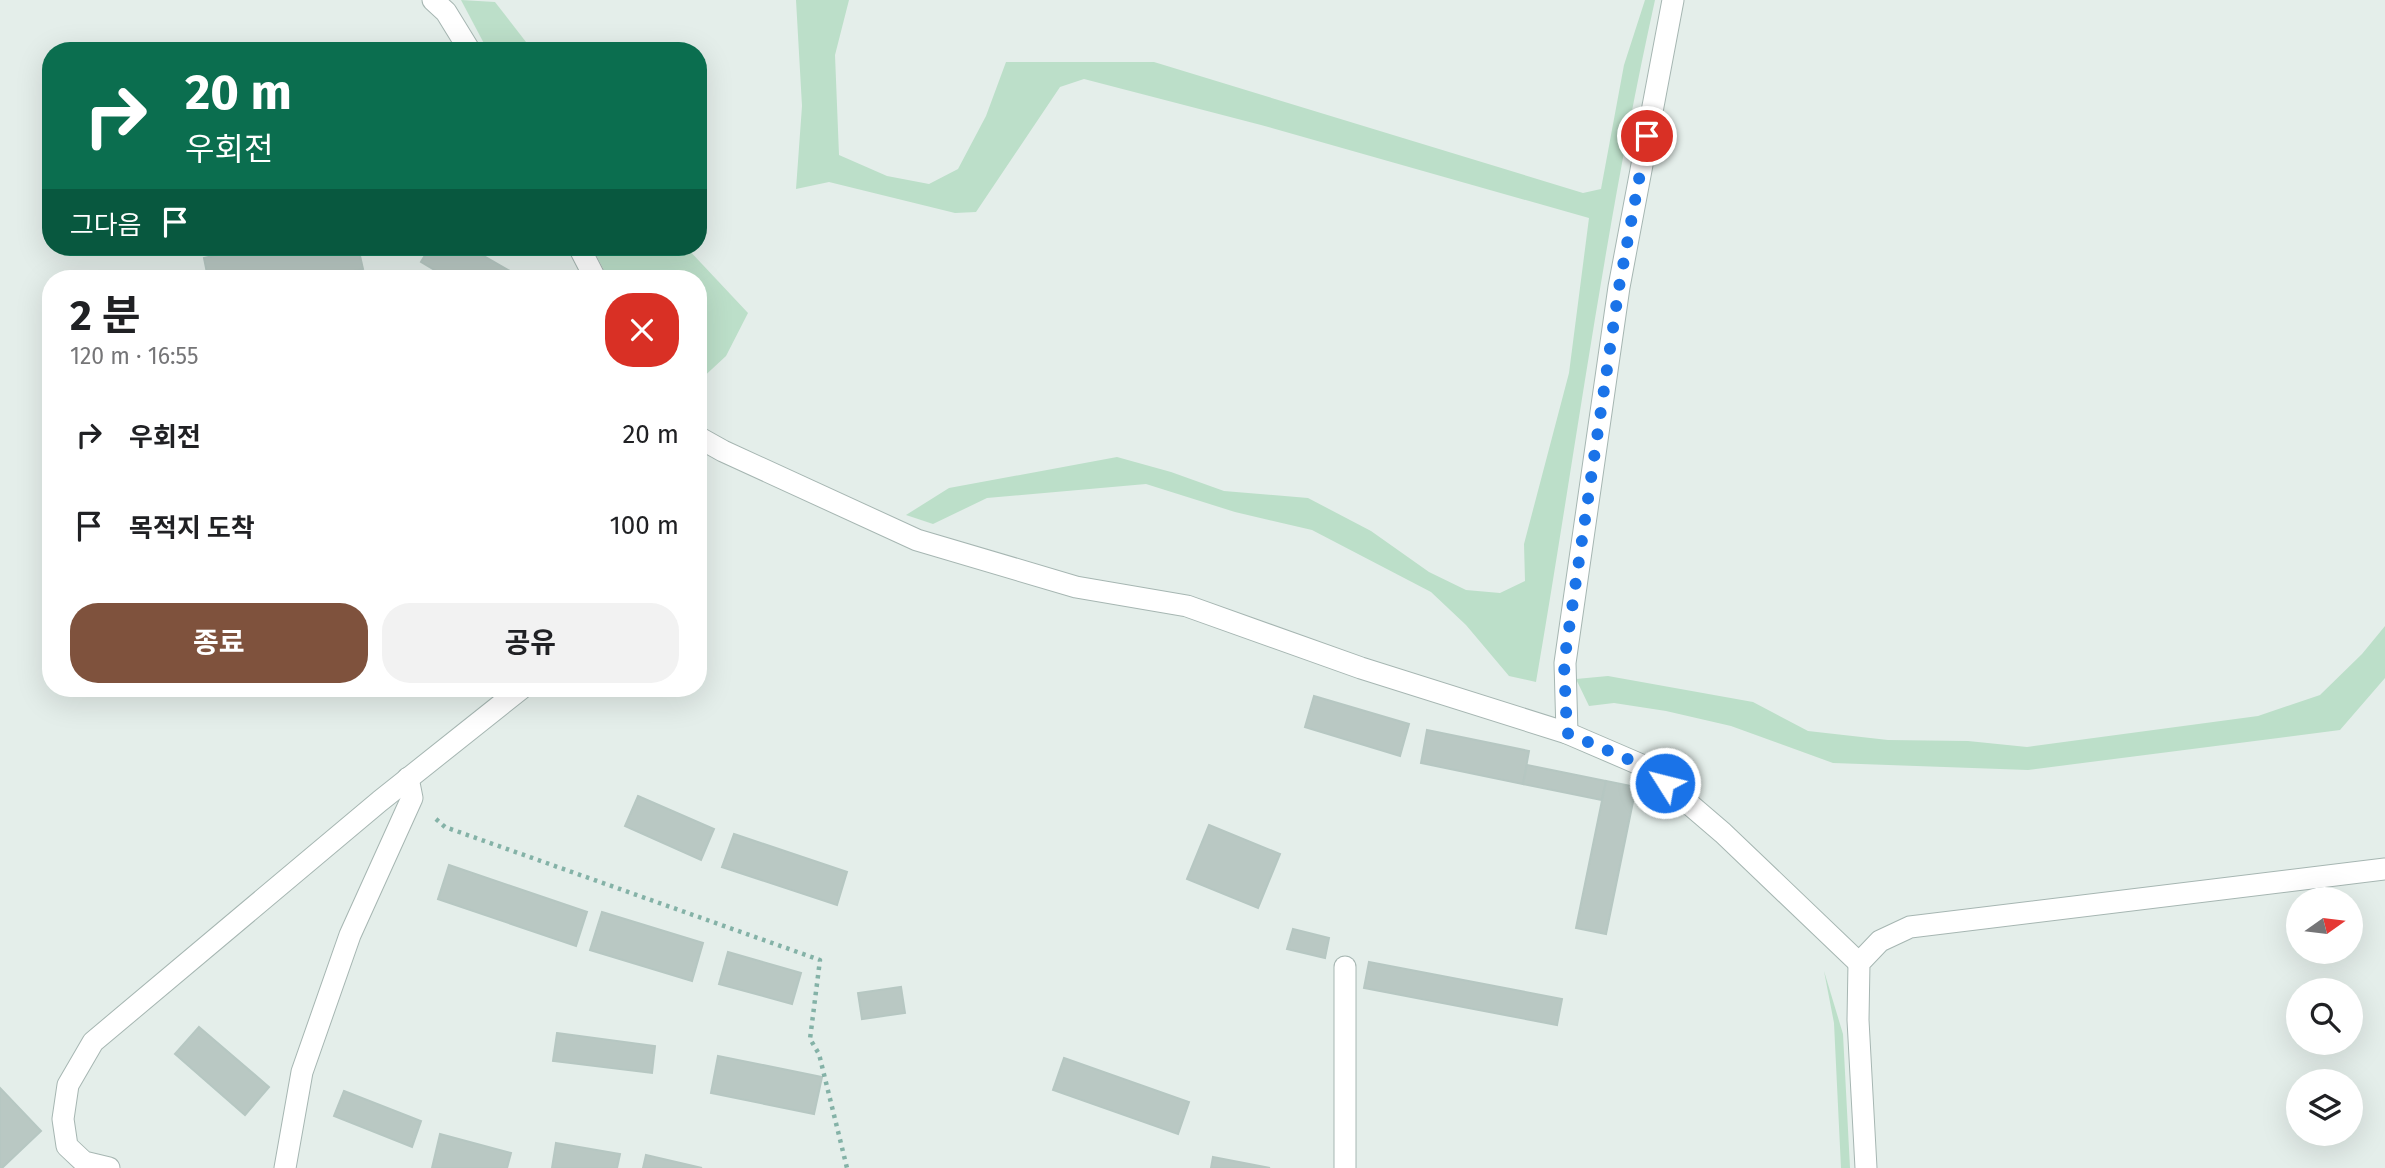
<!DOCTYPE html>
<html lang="ko">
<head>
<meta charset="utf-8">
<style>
  :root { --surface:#fff; --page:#f2f2f2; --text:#202124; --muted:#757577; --accent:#7f523d }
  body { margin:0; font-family:"Fira Sans","Noto Sans KR",sans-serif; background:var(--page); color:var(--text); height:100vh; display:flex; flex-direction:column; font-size:26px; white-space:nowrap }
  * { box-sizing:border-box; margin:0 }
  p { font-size:23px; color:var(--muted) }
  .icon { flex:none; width:38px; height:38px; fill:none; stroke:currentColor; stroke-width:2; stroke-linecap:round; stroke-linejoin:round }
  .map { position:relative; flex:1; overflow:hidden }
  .panel { position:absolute; left:42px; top:270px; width:665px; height:427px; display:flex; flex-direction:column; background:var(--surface); border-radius:28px; box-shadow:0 7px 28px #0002 }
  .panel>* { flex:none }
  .top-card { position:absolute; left:42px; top:42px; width:665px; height:214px; border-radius:28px; box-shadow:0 7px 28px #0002; background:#0b6e4f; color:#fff; overflow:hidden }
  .needle { width:46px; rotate:76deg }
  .tools { position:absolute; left:2286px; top:887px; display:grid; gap:14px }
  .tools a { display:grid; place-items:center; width:77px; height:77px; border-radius:50%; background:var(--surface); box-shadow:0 7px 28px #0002; font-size:35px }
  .pin { position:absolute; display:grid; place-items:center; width:60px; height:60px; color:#fff; margin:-30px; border:4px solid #fff; border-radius:50%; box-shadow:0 2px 7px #0007 }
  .me { position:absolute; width:77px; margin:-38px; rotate:306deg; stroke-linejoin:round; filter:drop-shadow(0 0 5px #0008) }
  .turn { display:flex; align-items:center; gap:24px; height:147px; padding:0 28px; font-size:32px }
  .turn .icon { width:91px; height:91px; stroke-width:2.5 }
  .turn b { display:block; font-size:49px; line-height:60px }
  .then { display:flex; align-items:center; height:66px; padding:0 28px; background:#0003; gap:14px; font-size:26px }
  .round { display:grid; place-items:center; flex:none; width:74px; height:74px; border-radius:28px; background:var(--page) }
  .head { display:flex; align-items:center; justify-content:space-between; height:119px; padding:0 28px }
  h1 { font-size:42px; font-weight:700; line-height:52px }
  .action { display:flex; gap:14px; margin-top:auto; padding:14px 28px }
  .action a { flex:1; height:80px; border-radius:28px; background:var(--accent); color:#fff; font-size:28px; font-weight:700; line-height:80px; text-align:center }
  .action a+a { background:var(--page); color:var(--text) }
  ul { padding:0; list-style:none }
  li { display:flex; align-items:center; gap:21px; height:91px; padding:0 28px }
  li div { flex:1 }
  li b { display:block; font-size:26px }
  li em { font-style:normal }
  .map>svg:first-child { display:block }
  .green { fill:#bcdfc9 }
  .building { fill:#b9c8c3; stroke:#b6c7c2; stroke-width:2 }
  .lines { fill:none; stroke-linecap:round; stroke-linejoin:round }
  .minor-casing { stroke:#a6b6b2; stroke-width:23 }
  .path { stroke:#84b2a7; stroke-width:4.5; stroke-dasharray:3.5 5; stroke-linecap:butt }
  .minor { stroke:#fff; stroke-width:21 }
  .route { stroke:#1a73e8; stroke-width:12; stroke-dasharray:0 21.6 }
</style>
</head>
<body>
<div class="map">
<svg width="2385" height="1168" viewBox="0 0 2385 1168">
  <rect width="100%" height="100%" fill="#e4eeea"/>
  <g class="green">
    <polygon points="461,0 495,2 533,51 488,51"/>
    <path d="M796,0H849L835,55L839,155L887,176L929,184L958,169L986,116L1006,62H1154L1583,193L1601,189L1624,65L1645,0H1655C1605,226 1575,455 1536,682L1509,676L1466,625L1431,592L1312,530L1235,512L1146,484L987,498L933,524L906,515L949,488L1117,457L1171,472L1224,491L1308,498L1371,531L1429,572L1466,590L1500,593L1525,581L1524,544L1569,373L1589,218L1261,125L1084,79L1060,87L976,212L955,213L829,182L796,189L802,106Z"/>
    <polygon points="592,247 686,247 748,313 726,356 698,382 698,278 608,278"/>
    <polygon points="2385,626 2385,678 2340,730 2028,770 1833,763 1731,726 1666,711 1614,703 1589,706 1576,679 1608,676 1753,702 1808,731 1888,740 1968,741 2027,747 2258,716 2320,695 2362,654"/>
    <polygon points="1824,971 1843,1034 1850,1168 1841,1168 1834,1023"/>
  </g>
  <g class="building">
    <polygon points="253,247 358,247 363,269 323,278 208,278 204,258"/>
    <polygon points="430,247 468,247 522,278 448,278 421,262"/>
    <polygon points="1314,696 1409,724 1400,756 1305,727"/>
    <polygon points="1427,730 1529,751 1523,784 1421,763"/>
    <polygon points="1527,765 1606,781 1602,800 1523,784"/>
    <polygon points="1606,781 1636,787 1606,934 1576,928"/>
    <polygon points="638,796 714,829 701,860 625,826"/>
    <polygon points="1209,825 1280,854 1258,908 1187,879"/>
    <polygon points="734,834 847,872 837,905 722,867"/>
    <polygon points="449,865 587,912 576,946 438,899"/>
    <polygon points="602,912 703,943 692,981 590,950"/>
    <polygon points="1293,929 1329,938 1325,958 1287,949"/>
    <polygon points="728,952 801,973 792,1004 719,984"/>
    <polygon points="1369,962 1562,999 1557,1025 1364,988"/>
    <polygon points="901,987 905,1013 862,1019 858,993"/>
    <polygon points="199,1027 269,1087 245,1115 175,1054"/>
    <polygon points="557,1033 655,1046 652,1073 553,1061"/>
    <polygon points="718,1056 822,1077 814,1114 711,1093"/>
    <polygon points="1064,1058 1189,1102 1178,1134 1053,1090"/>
    <polygon points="0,1088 41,1131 2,1168 0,1168"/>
    <polygon points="344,1091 421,1121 412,1147 334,1116"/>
    <polygon points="440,1134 511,1153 507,1168 432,1168"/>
    <polygon points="556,1143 620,1154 617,1168 552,1168"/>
    <polygon points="646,1155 702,1168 643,1168"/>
    <polygon points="1213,1157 1270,1168 1211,1168"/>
  </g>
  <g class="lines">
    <defs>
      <g id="minor">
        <polyline points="433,0 446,12 470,51"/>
        <polyline points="579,247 595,278"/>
        <polyline points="698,437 723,451 917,540 1076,587 1187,606 1361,668 1567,733 1646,767 1723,833 1859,963"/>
        <polyline points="1567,733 1565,663 1619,287 1673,0"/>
        <polyline points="1345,967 1345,1168"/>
        <polyline points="109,1168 84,1162 67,1146 63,1119 68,1085 93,1042 380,801 522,688"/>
        <polyline points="285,1168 302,1072 350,935 412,798 408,778"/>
        <polyline points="1866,1168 1858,1020 1859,963 1880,941 1910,927 2385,869"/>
      </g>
    </defs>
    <use href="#minor" class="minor-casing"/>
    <polyline class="path" points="436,819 445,827 820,960 810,1039 819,1054 847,1168"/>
    <use href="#minor" class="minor"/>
  </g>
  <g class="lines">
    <polyline class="route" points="1647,136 1619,287 1564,663 1567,733 1646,767 1665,783"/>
  </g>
</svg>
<div class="tools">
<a><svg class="needle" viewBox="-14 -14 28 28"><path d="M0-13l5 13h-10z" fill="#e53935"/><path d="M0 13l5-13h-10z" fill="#757577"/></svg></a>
<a><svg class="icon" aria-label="search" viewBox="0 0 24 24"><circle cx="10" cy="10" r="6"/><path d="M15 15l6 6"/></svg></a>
<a><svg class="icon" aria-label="layers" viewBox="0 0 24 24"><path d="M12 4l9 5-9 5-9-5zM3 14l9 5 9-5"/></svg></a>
</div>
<div class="pin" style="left:1647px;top:136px;background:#d93025"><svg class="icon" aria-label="arrive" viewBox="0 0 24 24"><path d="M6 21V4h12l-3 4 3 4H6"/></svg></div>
<svg class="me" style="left:1665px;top:783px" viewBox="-20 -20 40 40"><circle r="17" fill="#1a73e8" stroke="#fff" stroke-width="3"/><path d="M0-11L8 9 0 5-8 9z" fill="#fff"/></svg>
<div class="top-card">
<div class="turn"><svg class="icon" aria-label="right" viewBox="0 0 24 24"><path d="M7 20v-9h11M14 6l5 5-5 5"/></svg><div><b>20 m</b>우회전</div></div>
<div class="then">그다음<svg class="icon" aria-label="arrive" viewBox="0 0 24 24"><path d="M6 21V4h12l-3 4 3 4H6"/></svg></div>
</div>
<section class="panel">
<div class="head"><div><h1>2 분</h1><p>120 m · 16:55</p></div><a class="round" style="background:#d93025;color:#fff"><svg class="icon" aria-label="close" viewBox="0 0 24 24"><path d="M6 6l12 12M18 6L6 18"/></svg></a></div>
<ul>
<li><svg class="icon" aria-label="right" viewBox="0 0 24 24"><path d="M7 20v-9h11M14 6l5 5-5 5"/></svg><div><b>우회전</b></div><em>20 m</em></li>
<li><svg class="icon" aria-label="arrive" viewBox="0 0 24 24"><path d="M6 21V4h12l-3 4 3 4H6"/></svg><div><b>목적지 도착</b></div><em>100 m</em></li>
</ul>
<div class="action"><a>종료</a><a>공유</a></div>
</section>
</div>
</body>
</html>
